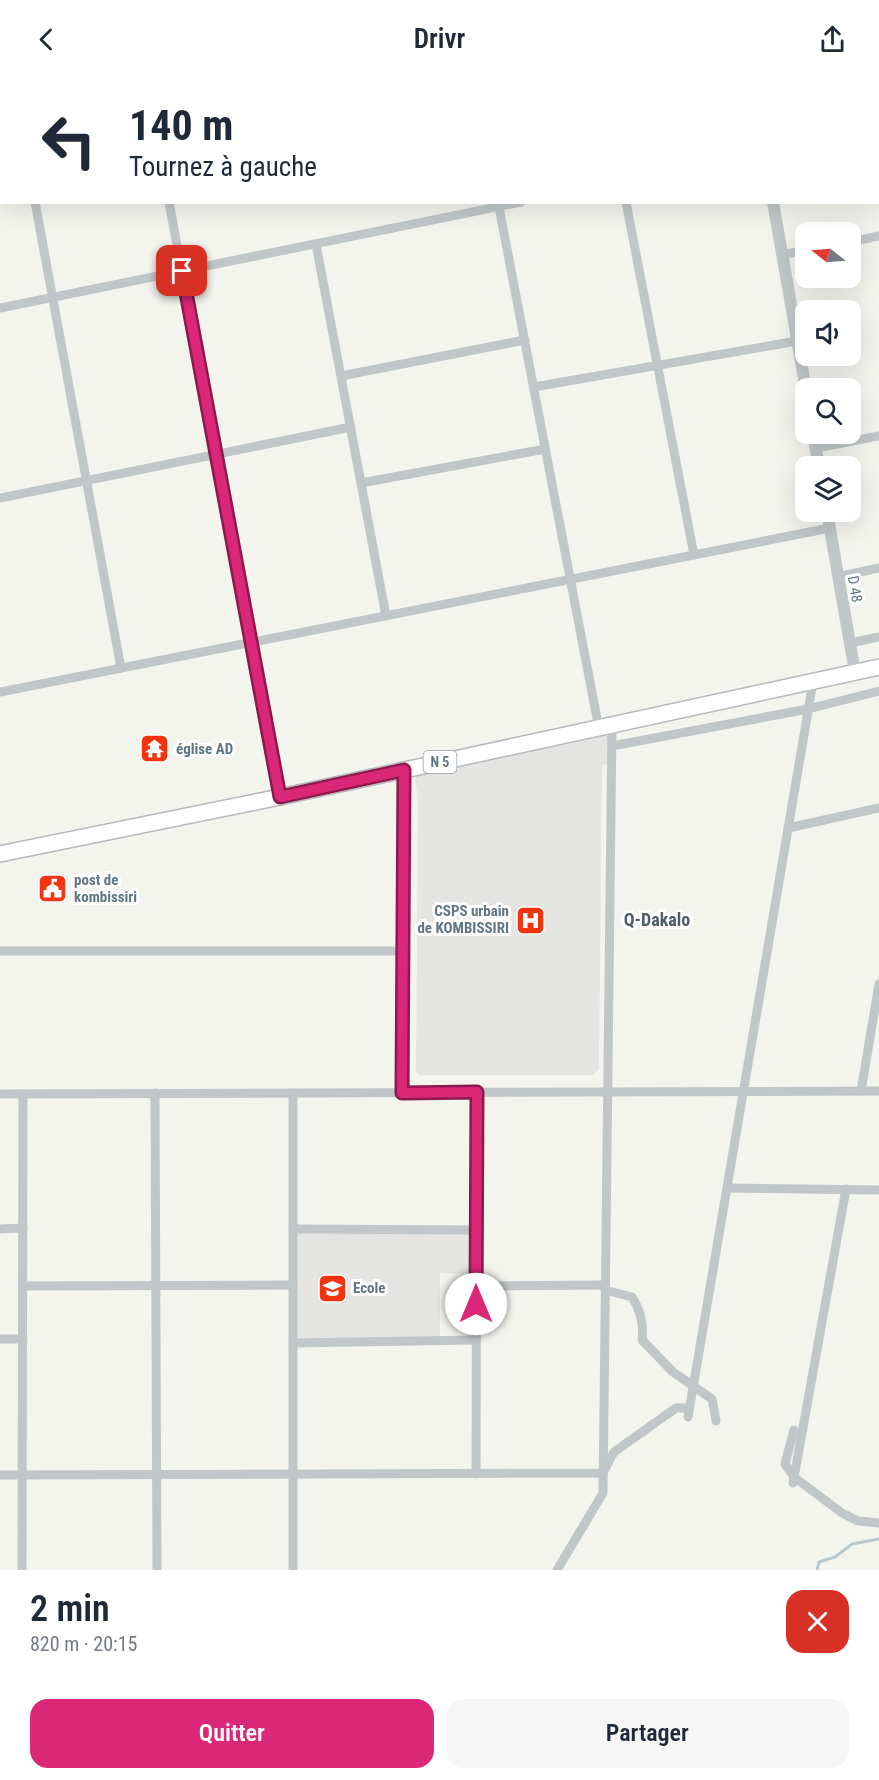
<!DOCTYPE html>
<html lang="fr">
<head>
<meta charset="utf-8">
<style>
  :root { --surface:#fff; --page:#f6f6f7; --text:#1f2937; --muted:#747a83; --accent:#db2777 }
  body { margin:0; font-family:"Roboto Condensed",sans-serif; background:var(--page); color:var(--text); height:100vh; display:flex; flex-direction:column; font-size:22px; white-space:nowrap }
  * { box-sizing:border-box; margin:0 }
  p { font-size:20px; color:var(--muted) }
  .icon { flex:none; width:33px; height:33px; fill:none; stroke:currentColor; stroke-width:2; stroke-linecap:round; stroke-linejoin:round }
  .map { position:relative; height:1492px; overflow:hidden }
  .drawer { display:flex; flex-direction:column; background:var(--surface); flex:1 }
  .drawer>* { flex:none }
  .guide { position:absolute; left:0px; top:0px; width:879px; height:126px; box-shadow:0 6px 24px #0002; background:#fff; color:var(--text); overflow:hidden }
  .needle { width:39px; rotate:287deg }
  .buttons { position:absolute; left:795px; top:144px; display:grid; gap:12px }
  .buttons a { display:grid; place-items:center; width:66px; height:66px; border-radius:12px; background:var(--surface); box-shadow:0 6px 24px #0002; font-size:30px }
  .pin { position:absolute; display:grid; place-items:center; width:51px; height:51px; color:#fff; margin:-26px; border-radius:12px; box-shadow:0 3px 9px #0006 }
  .me { position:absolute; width:66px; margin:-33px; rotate:0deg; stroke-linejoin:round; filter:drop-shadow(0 0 4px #0008) }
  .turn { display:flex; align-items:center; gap:21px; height:126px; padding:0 30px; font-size:27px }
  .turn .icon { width:78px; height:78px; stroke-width:2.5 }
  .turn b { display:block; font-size:42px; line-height:51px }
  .round { display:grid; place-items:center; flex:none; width:63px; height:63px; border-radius:18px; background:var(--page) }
  .summary { display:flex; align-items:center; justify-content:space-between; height:102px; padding:0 30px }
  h1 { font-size:36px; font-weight:600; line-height:45px }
  .primary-button { display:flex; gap:12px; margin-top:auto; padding:12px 30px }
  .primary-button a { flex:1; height:69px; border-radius:18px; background:var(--accent); color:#fff; font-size:24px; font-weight:600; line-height:69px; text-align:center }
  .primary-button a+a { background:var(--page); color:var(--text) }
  header { display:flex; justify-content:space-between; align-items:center; height:78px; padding:0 30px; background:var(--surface); font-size:27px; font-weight:600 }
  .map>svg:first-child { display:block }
  .built { fill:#e4e5e3 }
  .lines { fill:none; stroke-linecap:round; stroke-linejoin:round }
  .stream { stroke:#bbc9cd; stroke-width:3 }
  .trunk-casing { stroke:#b5b9bc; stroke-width:18 }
  .minor { stroke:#c1c6c8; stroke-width:9 }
  .tertiary { stroke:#c1c6c8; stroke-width:12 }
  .trunk { stroke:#fff; stroke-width:15 }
  .route-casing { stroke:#8e194d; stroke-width:15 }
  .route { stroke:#db2777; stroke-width:10 }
  .labels { text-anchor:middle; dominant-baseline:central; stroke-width:6; stroke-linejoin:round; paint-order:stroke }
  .shield { fill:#fff; stroke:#909fa8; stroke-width:1.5 }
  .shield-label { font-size:14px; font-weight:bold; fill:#607683 }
  .street-label { font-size:15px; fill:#607683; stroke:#fff }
  .poi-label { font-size:15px; font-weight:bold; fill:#607683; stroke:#fff; text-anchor:start }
  .quarter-label { font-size:18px; font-weight:bold; fill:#4e5e68; stroke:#fff }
</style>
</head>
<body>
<header><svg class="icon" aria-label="back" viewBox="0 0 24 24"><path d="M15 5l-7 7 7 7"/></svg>Drivr<svg class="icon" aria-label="share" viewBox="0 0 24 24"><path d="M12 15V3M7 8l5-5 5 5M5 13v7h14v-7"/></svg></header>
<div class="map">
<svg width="879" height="1492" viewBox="0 0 879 1492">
  <rect width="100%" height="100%" fill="#f4f4ef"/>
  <g class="built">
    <polygon points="612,648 612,686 602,687 599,991 593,997 420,997 416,994 418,724 414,690"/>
    <polygon points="293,1151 477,1152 477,1196 440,1195 440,1262 293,1265"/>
  </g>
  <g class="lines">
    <polyline class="stream" points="817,1492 819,1484 835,1479 852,1466 879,1461"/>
    <defs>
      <polyline id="trunk" points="0,776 280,719 879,589"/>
    </defs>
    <use href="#trunk" class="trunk-casing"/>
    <g class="minor">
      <polyline points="146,0 146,2"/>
      <polyline points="254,0 254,2"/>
      <polyline points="357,0 358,2"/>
      <polyline points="466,2 474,0"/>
      <polyline points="878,60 879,60"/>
      <polyline points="878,88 879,96"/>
      <polyline points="0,95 2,95"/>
      <polyline points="35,124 121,590"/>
      <polyline points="169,124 280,719"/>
      <polyline points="498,124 599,651"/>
      <polyline points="626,124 694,477"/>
      <polyline points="850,164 879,158"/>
      <polyline points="316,166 386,538"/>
      <polyline points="782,177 806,172"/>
      <polyline points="0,230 521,124"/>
      <polyline points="341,298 525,262"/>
      <polyline points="534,309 797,263"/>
      <polyline points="816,370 879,358"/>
      <polyline points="361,405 545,371"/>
      <polyline points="0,420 351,349"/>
      <polyline points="837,499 879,490"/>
      <polyline points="850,565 879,559"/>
      <polyline points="0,614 830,450"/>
      <polyline points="612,668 808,631 879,613"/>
      <polyline points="788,750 879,730"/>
      <polyline points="0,873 403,873"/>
      <polyline points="861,1013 879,906"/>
      <polyline points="155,1015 157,1492"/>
      <polyline points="402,1015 404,692"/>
      <polyline points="0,1016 879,1013"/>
      <polyline points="727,1110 879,1112"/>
      <polyline points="0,1151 23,1150"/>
      <polyline points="293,1151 477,1152"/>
      <polyline points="23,1208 293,1207"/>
      <polyline points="476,1208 605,1207"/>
      <path d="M605,1212L632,1219C641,1233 644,1246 642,1262L673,1294L712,1321L716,1343"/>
      <polyline points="0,1261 23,1261"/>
      <polyline points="293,1265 476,1262"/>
      <polyline points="688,1339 813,604"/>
      <polyline points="794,1352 785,1386 794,1399 842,1435 858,1443 879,1445"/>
      <polyline points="476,1396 477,1014"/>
      <polyline points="0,1397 603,1395 614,1374 676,1330 689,1330"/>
      <polyline points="793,1405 846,1111"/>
      <polyline points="22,1492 23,1016"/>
      <polyline points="293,1492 293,1015"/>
      <polyline points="557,1492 603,1415 612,648"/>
    </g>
    <g class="tertiary">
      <polyline points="809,2 810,0"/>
      <polyline points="773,124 806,312"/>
      <polyline points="813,356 819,388"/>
      <polyline points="827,434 855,594"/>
    </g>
    <use href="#trunk" class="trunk"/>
  </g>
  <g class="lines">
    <defs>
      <polyline id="route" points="182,193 280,719 404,692 402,1015 477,1014 476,1226"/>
    </defs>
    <use href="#route" class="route-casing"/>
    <use href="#route" class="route"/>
  </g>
  <defs>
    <symbol id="temple-square" viewBox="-11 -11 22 22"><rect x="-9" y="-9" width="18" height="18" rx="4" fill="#f4340f" stroke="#fff"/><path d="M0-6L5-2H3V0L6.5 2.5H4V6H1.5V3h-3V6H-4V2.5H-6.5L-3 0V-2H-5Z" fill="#fff"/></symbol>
    <symbol id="civic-square" viewBox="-11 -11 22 22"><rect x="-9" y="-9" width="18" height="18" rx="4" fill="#f4340f" stroke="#fff"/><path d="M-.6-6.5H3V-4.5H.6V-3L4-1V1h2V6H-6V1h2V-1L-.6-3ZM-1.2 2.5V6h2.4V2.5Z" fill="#fff"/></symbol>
    <symbol id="hospital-square" viewBox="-11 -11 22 22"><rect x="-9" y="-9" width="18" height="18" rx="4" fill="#f4340f" stroke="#fff"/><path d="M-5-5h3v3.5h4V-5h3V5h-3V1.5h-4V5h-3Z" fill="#fff"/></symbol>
    <symbol id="school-square" viewBox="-11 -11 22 22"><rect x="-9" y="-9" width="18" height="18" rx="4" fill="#f4340f" stroke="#fff"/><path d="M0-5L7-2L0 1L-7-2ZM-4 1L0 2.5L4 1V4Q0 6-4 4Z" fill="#fff"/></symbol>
  </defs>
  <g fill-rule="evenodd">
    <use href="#temple-square" x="138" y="654" width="33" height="33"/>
    <use href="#civic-square" x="36" y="794" width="33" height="33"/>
    <use href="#hospital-square" x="514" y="826" width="33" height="33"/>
    <use href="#school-square" x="316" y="1194" width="33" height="33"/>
  </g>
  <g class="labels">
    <rect class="shield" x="423.5" y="673" width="33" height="22" rx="4.5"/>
    <g class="shield-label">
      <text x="440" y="684">N 5</text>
    </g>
    <g class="street-label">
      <text transform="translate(855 511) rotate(80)">D 48</text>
    </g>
    <g class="poi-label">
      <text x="176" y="671">église AD</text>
      <text x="74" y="802">post de<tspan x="74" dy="17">kombissiri</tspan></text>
      <text x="509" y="833" text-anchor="end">CSPS urbain<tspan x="509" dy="17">de KOMBISSIRI</tspan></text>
      <text x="353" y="1210">Ecole</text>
    </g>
    <g class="quarter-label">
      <text x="657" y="841">Q-Dakalo</text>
    </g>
  </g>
</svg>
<div class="buttons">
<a><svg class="needle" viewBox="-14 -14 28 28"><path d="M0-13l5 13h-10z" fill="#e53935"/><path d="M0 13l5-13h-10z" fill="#747a83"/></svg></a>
<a><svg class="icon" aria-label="sound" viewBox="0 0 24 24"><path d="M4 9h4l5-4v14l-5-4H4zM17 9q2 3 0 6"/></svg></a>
<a><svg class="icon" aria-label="search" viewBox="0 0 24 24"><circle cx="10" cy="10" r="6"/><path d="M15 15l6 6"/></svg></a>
<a><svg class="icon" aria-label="layers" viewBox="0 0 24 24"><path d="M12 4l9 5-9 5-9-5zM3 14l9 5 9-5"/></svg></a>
</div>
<div class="pin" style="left:182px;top:193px;background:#d93025"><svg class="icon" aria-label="arrive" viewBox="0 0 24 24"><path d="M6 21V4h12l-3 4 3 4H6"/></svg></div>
<svg class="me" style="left:476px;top:1226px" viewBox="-20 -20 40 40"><circle r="19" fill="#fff"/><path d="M0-13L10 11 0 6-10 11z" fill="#db2777"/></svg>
<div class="guide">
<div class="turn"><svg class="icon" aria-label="left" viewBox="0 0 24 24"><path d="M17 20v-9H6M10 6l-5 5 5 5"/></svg><div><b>140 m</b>Tournez à gauche</div></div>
</div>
</div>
<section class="drawer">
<div class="summary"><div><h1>2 min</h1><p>820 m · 20:15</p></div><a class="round" style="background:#d93025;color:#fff"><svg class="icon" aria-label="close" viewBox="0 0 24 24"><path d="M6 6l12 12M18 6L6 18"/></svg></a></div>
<div class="primary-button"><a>Quitter</a><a>Partager</a></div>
</section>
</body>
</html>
